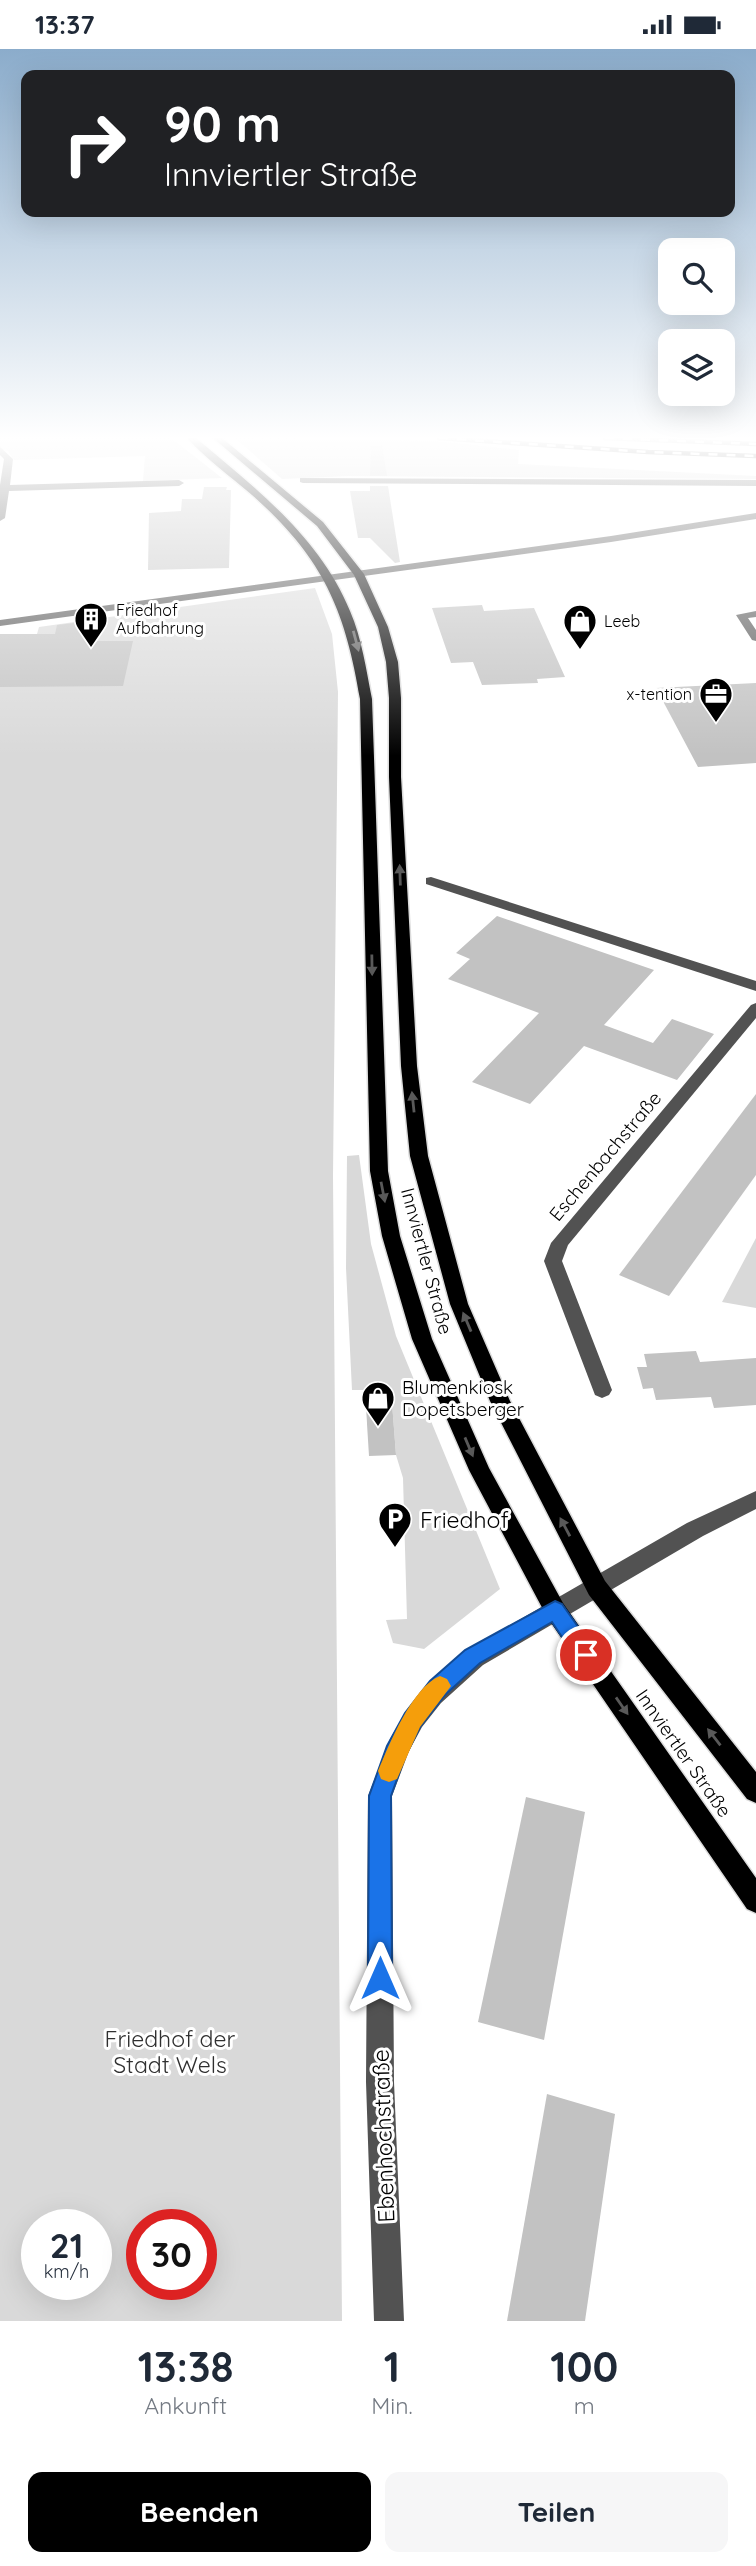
<!DOCTYPE html>
<html lang="de">
<head>
<meta charset="utf-8">
<style>
  :root { --surface:#fff; --page:#f6f6f7; --text:#1f2937; --muted:#747a83; --accent:#000 }
  body { margin:0; font-family:Quicksand,sans-serif; background:var(--page); color:var(--text); height:100vh; display:flex; flex-direction:column; font-size:26px; white-space:nowrap }
  * { box-sizing:border-box; margin:0 }
  p { font-size:23px; color:var(--muted) }
  .icon { flex:none; width:38px; height:38px; fill:none; stroke:currentColor; stroke-width:2; stroke-linecap:round; stroke-linejoin:round }
  .map { position:relative; height:2272px; overflow:hidden }
  .panel { display:flex; flex-direction:column; background:var(--surface); flex:1 }
  .panel>* { flex:none }
  .hud { position:absolute; left:21px; top:21px; width:714px; height:147px; border-radius:14px; box-shadow:0 7px 28px #0002; background:#202124; color:#fff; overflow:hidden }
  .fabs { position:absolute; left:658px; top:189px; display:grid; gap:14px }
  .fabs a { display:grid; place-items:center; width:77px; height:77px; border-radius:14px; background:var(--surface); box-shadow:0 7px 28px #0002; font-size:35px }
  .speed { position:absolute; left:21px; top:2160px; display:flex; gap:14px; font-size:35px; font-weight:700; text-align:center }
  .speed>* { display:grid; place-content:center; width:91px; height:91px; border-radius:50%; background:var(--surface); box-shadow:0 7px 28px #0002; line-height:1 }
  .speed small { font-size:18px; font-weight:400 }
  .speed .limit { border:10px solid #d22; background:#fff; color:#111 }
  .pin { position:absolute; display:grid; place-items:center; width:60px; height:60px; color:#fff; margin:-30px; border:4px solid #fff; border-radius:50%; box-shadow:0 2px 7px #0007 }
  .me { position:absolute; width:77px; margin:-38px; rotate:0deg; stroke-linejoin:round; filter:drop-shadow(0 0 5px #0008) }
  .turn { display:flex; align-items:center; gap:24px; height:147px; padding:0 28px; font-size:32px }
  .turn .icon { width:91px; height:91px; stroke-width:2.5 }
  .turn b { display:block; font-size:49px; line-height:60px }
  .eta { display:flex; justify-content:space-evenly; align-items:center; height:119px; text-align:center }
  .eta b { font-size:42px; font-weight:700; line-height:49px }
  .primary-button { display:flex; gap:14px; margin-top:auto; padding:14px 28px }
  .primary-button a { flex:1; height:80px; border-radius:14px; background:var(--accent); color:#fff; font-size:28px; font-weight:700; line-height:80px; text-align:center }
  .primary-button a+a { background:var(--page); color:var(--text) }
  .status { display:flex; justify-content:space-between; align-items:center; height:49px; padding:0 35px; background:var(--surface); direction:ltr }
  .status svg { height:19px; fill:currentColor }
  .map>svg:first-child { display:block }
  .green { fill:#d9d9d9; fill-rule:evenodd }
  .building { fill:#c2c2c2 }
  .lines { fill:none; stroke-linecap:round; stroke-linejoin:round }
  .major-casing { stroke:#dbdbdb; stroke-width:3 }
  .minor { fill:#525252; fill-rule:evenodd }
  .major { fill:#000; fill-rule:evenodd }
  .rail-casing { stroke:#000; stroke-width:4.5 }
  .rail { stroke:#fff; stroke-width:2.5; stroke-dasharray:9; stroke-linecap:butt }
  .oneway { fill:#595959 }
  .route { fill:#1a73e8; stroke:#114b97; stroke-width:2 }
  .slow { fill:#f59e0b }
  .labels { text-anchor:middle; dominant-baseline:central; stroke-width:6; stroke-linejoin:round; paint-order:stroke }
  .far-poi-label { font-size:16px; fill:#000; stroke:#fff; text-anchor:start }
  .street-label { font-size:19px; fill:#000; stroke:#fff }
  .poi-label { font-size:19px; fill:#000; stroke:#fff; text-anchor:start }
  .near-poi-label { font-size:23px; fill:#000; stroke:#fff; text-anchor:start }
  .near-park-label { font-size:23px; fill:#303030; stroke:#fff }
  .near-street-label { font-size:23px; fill:#000; stroke:#fff }
</style>
</head>
<body>
<div class="status"><b>13:37</b><svg viewBox="0 0 49 12"><path d="M0 12V9h3v3zM5 12V6h3v6zM10 12V3h3v9zM15 12V0h3v12zM26 1h20v11H26zM47 4h2v5h-2z"/></svg></div>
<div class="map">
<svg width="756" height="2272" viewBox="0 0 756 2272">
  <rect width="100%" height="100%" fill="#fff"/>
  <g class="green">
    <polygon points="0,389 171,389 222,429 143,432 145,407 14,411 8,402 0,400"/>
    <polygon points="235,389 437,392 519,401 518,415 756,427 756,430 348,427 282,430"/>
    <path d="M315,539L332,585L338,643L333,1127L342,2272H0V627H25L39,578ZM37,2175H96V2235H37ZM142,2175H201V2235H142Z"/>
    <polygon points="359,1106 371,1195 396,1287 500,1540 424,1600 393,1594 386,1571 407,1570 403,1429 396,1406 391,1341 352,1341 346,1219 347,1107"/>
    <polygon points="756,1189 756,1259 722,1253"/>
  </g>
  <g class="building">
    <polygon points="382,396 387,427 370,427 371,397"/>
    <polygon points="370,437 388,437 400,513 395,514 370,489 358,489 350,442 370,442"/>
    <polygon points="204,438 227,438 226,441 231,441 229,519 148,521 149,464 181,462 182,450 202,450"/>
    <polygon points="482,556 484,562 534,559 565,628 537,630 538,634 482,636 473,613 451,614 432,559"/>
    <polygon points="83,573 99,573 94,592 133,592 123,637 0,638 0,585 55,585 57,576"/>
    <polygon points="756,634 756,714 698,718 656,639"/>
    <polygon points="497,867 654,921 604,976 653,994 672,970 714,985 677,1031 584,997 530,1055 472,1033 539,964 448,930 470,910 456,904"/>
    <polygon points="756,1045 756,1126 669,1247 619,1226"/>
    <polygon points="696,1302 700,1313 756,1309 756,1356 714,1359 711,1348 656,1351 653,1339 643,1340 637,1318 647,1318 644,1305"/>
    <polygon points="391,1341 396,1406 369,1407 365,1342"/>
    <polygon points="526,1748 585,1763 544,1991 478,1973"/>
    <polygon points="547,2045 615,2065 585,2272 507,2272"/>
  </g>
  <g class="lines">
    <defs>
      <g id="major">
        <path d="M187,389H196C255,439 320,488 350,562C362,590 366,620 372,650L388,1122L400,1187L432,1290L489,1419L563,1554L756,1829V1864L747,1860L547,1568L469,1421L412,1290L382,1187L370,1122L360,650C345,559 322,508 252,446C230,427 206,410 187,389Z"/>
        <polygon points="213,389 222,389 323,473 364,525 388,578 398,613 401,649 401,728 417,1017 428,1107 468,1255 510,1352 605,1532 756,1723 756,1754 747,1750 589,1546 490,1352 450,1255 410,1107 401,1017 389,728 389,649 386,613 378,578 354,526 317,477"/>
      </g>
    </defs>
    <use href="#major" class="major-casing"/>
    <g class="minor">
      <polygon points="0,398 13,410 10,436 179,431 184,434 179,437 9,442 5,469 0,472 0,436 4,410 0,406"/>
      <polygon points="300,429 756,431 756,437 303,434 300,433"/>
      <polygon points="756,464 756,470 611,493 0,577 0,571 611,487"/>
      <polygon points="756,562 756,568 748,569 756,581 756,592 752,591 736,566"/>
      <polygon points="431,828 756,932 756,942 426,835 426,829"/>
      <polygon points="756,954 756,969 568,1196 562,1212 612,1341 609,1346 602,1349 595,1346 544,1212 551,1194 751,956"/>
      <polygon points="756,1442 756,1460 703,1487 483,1616 441,1654 422,1678 409,1702 392,1747 394,2033 404,2272 374,2272 366,2033 368,1747 390,1690 406,1662 424,1639 467,1601 687,1474"/>
    </g>
    <use href="#major" class="major"/>
    <defs>
      <g id="rail">
        <polyline points="439,389 648,403 756,407"/>
        <polyline points="605,389 756,395"/>
      </g>
    </defs>
    <use href="#rail" class="rail-casing"/>
    <use href="#rail" class="rail"/>
  </g>
  <defs><path id="oneway-solid" d="M-6-.8H1V-3.2L6.5 0L1 3.2V.8H-6Z" transform="scale(1.75)"/></defs>
  <g class="oneway">
    <use href="#oneway-solid" transform="translate(356 592) rotate(75)"/>
    <use href="#oneway-solid" transform="translate(400 826) rotate(-92)"/>
    <use href="#oneway-solid" transform="translate(372 916) rotate(89)"/>
    <use href="#oneway-solid" transform="translate(413 1053) rotate(-96)"/>
    <use href="#oneway-solid" transform="translate(383 1143) rotate(79)"/>
    <use href="#oneway-solid" transform="translate(467 1273) rotate(-113)"/>
    <use href="#oneway-solid" transform="translate(469 1398) rotate(67)"/>
    <use href="#oneway-solid" transform="translate(565 1478) rotate(-118)"/>
    <use href="#oneway-solid" transform="translate(622 1657) rotate(55)"/>
    <use href="#oneway-solid" transform="translate(714 1688) rotate(-128)"/>
  </g>
  <linearGradient id="sky" x2="0" y2="1"><stop stop-color="#8baccb"/><stop offset="0.55" stop-color="#fff"/><stop offset="1" stop-color="#fff" stop-opacity="0"/></linearGradient>
  <rect width="756" height="707" fill="url(#sky)"/>
  <polygon class="route" points="555,1552 562,1555 593,1599 596,1606 593,1612 586,1615 578,1612 552,1573 480,1614 445,1646 420,1678 405,1708 391,1747 392,1929 388,1938 380,1941 371,1938 368,1929 369,1747 387,1697 405,1664 430,1632 465,1601"/>
  <path class="slow" d="M440,1627L447,1630L451,1637L420,1678L397,1730L389,1733L381,1730L378,1722C389,1696 412,1638 440,1627Z"/>
  <defs>
    <symbol id="building-pin" viewBox="-11 -11 22 30"><path d="M0 17L-7.5 6A9.5 9.5 0 1 1 7.5 6Z" fill="#000" stroke="#fff"/><path d="M-4-6H4V6H1V3H-1V6H-4ZM-2.5-4.3h1.7v1.8h-1.7ZM.8-4.3h1.7v1.8H.8ZM-2.5-1h1.7V.8h-1.7ZM.8-1h1.7V.8H.8Z" fill="#fff"/></symbol>
    <symbol id="shop-pin" viewBox="-11 -11 22 30"><path d="M0 17L-7.5 6A9.5 9.5 0 1 1 7.5 6Z" fill="#000" stroke="#fff"/><path d="M-5-2.5h2.3a2.7 3.5 0 0 1 5.4 0H5L5.5 6h-11ZM-1.5-2.5h3a1.5 2.3 0 0 0-3 0Z" fill="#fff"/></symbol>
    <symbol id="office-pin" viewBox="-11 -11 22 30"><path d="M0 17L-7.5 6A9.5 9.5 0 1 1 7.5 6Z" fill="#000" stroke="#fff"/><path d="M-6-3h4V-5.5h4V-3h4V5H-6ZM-1-4.5V-3h2v-1.5ZM-6 0V1H6V0Z" fill="#fff"/></symbol>
    <symbol id="parking-pin" viewBox="-11 -11 22 30"><path d="M0 17L-7.5 6A9.5 9.5 0 1 1 7.5 6Z" fill="#000" stroke="#fff"/><path d="M-3.5-5.5H1a3.5 3.5 0 0 1 0 7H-1V5.5H-3.5ZM-1-3.4V-.6H.8a1.4 1.4 0 0 0 0-2.8Z" fill="#fff"/></symbol>
  </defs>
  <g fill-rule="evenodd">
    <use href="#building-pin" x="72" y="551" width="38" height="52"/>
    <use href="#shop-pin" x="561" y="553" width="38" height="52"/>
    <use href="#office-pin" x="697" y="626" width="38" height="52"/>
    <use href="#shop-pin" x="359" y="1330" width="38" height="52"/>
    <use href="#parking-pin" x="376" y="1451" width="38" height="52"/>
  </g>
  <g class="labels">
    <g class="far-poi-label">
      <text x="116" y="561">Friedhof<tspan x="116" dy="18">Aufbahrung</tspan></text>
      <text x="604" y="572">Leeb</text>
      <text x="692" y="645" text-anchor="end">x-tention</text>
    </g>
    <g class="street-label">
      <text transform="translate(605 1107) rotate(-50)">Eschenbachstraße</text>
      <text transform="translate(427 1212) rotate(75)">Innviertler Straße</text>
      <text transform="translate(684 1704) rotate(55)">Innviertler Straße</text>
    </g>
    <g class="poi-label">
      <text x="402" y="1338">Blumenkiosk<tspan x="402" dy="22">Dopetsberger</tspan></text>
    </g>
    <g class="near-poi-label">
      <text x="420" y="1470">Friedhof</text>
    </g>
    <g class="near-park-label">
      <text x="170" y="1989">Friedhof der<tspan x="170" dy="26">Stadt Wels</tspan></text>
    </g>
    <g class="near-street-label">
      <text transform="translate(383 2087) rotate(-92)">Ebenhochstraße</text>
    </g>
  </g>
</svg>
<div class="fabs">
<a><svg class="icon" aria-label="search" viewBox="0 0 24 24"><circle cx="10" cy="10" r="6"/><path d="M15 15l6 6"/></svg></a>
<a><svg class="icon" aria-label="layers" viewBox="0 0 24 24"><path d="M12 4l9 5-9 5-9-5zM3 14l9 5 9-5"/></svg></a>
</div>
<div class="speed"><div>21<small>km/h</small></div><div class="limit">30</div></div>
<div class="pin" style="left:586px;top:1606px;background:#d93025"><svg class="icon" aria-label="arrive" viewBox="0 0 24 24"><path d="M6 21V4h12l-3 4 3 4H6"/></svg></div>
<svg class="me" style="left:380px;top:1929px" viewBox="-20 -20 40 40"><path d="M0-17L14 15 0 8-14 15z" fill="#1a73e8" stroke="#fff" stroke-width="4"/></svg>
<div class="hud">
<div class="turn"><svg class="icon" aria-label="right" viewBox="0 0 24 24"><path d="M7 20v-9h11M14 6l5 5-5 5"/></svg><div><b>90 m</b>Innviertler Straße</div></div>
</div>
</div>
<section class="panel">
<div class="eta">
<div><b>13:38</b><p>Ankunft</p></div>
<div><b>1</b><p>Min.</p></div>
<div><b>100</b><p>m</p></div>
</div>
<div class="primary-button"><a>Beenden</a><a>Teilen</a></div>
</section>
</body>
</html>
